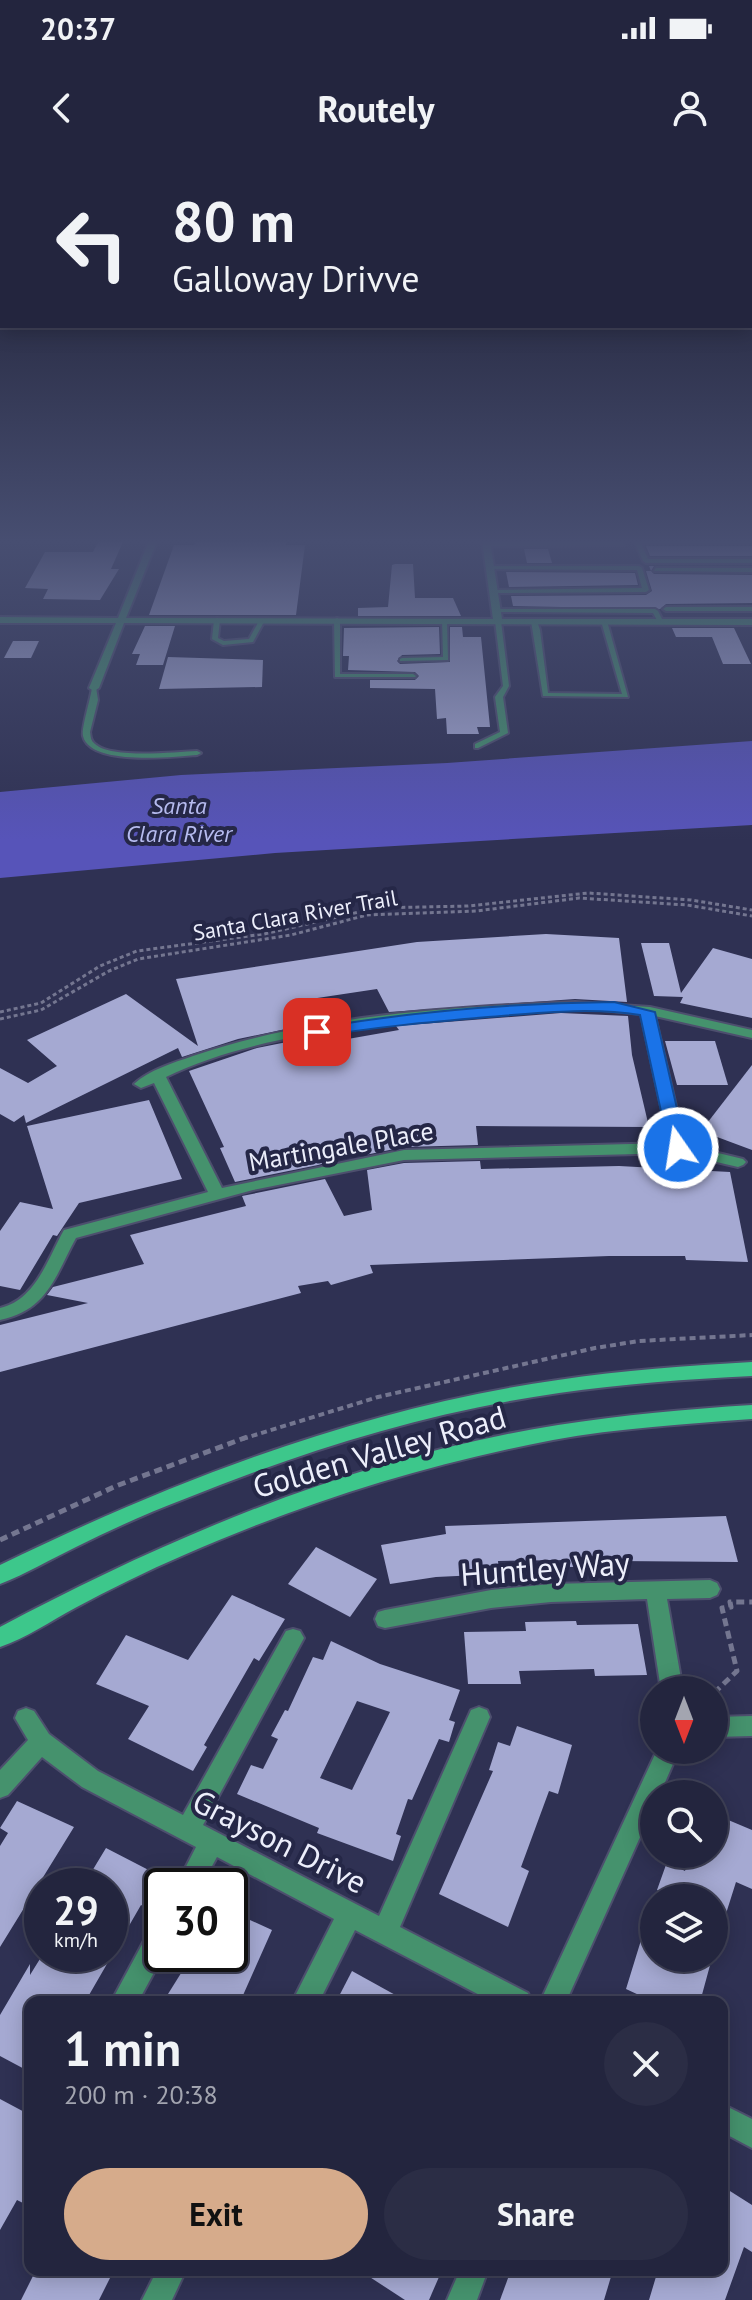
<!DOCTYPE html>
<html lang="en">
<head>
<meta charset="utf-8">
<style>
  :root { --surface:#23253e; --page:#2b2d45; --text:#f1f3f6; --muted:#a3a5b0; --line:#404258; --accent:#d6ab8b }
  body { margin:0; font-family:"PT Sans",sans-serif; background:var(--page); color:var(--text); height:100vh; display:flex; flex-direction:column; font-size:30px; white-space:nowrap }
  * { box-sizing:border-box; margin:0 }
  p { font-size:26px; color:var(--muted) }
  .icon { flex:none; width:44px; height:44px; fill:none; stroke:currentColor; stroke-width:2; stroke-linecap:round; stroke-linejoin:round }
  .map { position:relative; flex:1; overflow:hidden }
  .sheet { position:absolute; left:24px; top:1836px; width:704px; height:280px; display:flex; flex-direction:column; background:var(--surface); border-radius:16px; box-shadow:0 4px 20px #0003,0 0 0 2px var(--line) }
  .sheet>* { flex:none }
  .guide { position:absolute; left:0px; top:0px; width:752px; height:168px; box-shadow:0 4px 20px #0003,0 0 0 2px var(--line); background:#23253e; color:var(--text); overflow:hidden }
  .needle { width:52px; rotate:180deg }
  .controls { position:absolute; left:640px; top:1516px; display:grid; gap:16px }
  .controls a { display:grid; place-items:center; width:88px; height:88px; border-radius:50%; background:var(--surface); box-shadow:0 4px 20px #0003,0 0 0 2px var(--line); font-size:40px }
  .speed { position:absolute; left:24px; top:1708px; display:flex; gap:16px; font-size:40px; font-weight:700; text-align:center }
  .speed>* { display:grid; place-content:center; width:104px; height:104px; border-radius:50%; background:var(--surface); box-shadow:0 4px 20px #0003,0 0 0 2px var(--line); line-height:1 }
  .speed small { font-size:20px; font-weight:400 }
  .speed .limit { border:4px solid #111; border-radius:12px; background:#fff; color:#111 }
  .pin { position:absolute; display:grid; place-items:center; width:68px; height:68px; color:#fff; margin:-34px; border-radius:16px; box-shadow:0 4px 12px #0006 }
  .me { position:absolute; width:88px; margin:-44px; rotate:347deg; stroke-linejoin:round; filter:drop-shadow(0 0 6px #0008) }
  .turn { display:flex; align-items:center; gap:28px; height:168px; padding:0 40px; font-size:36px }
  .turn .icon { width:104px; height:104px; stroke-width:2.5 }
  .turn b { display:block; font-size:56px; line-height:68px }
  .round { display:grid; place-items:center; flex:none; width:84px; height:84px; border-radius:42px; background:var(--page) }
  .head { display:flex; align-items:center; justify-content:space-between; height:136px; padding:0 40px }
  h1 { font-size:48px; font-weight:700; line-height:60px }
  .button { display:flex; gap:16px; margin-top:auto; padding:16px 40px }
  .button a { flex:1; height:92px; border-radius:48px; background:var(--accent); color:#111; font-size:32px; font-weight:700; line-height:92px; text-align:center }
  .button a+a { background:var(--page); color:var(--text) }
  .status { display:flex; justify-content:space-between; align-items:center; height:56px; padding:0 40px; background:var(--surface); direction:ltr }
  .status svg { height:22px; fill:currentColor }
  header { display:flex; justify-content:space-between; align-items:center; height:104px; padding:0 40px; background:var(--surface); font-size:36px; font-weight:700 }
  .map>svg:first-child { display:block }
  .water { fill:#5754b9 }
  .building { fill:#a5a9d2; fill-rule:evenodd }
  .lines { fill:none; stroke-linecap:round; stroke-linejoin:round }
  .service-casing { stroke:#4d4f6e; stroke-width:4 }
  .minor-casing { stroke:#4d4f6e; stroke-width:4 }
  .secondary-casing { stroke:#4d4f6e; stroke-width:4 }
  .path-far2 { stroke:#747690; stroke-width:3; stroke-dasharray:4 3; stroke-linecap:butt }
  .path-far1 { stroke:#747690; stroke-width:4; stroke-dasharray:6 4; stroke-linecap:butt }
  .path { stroke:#747690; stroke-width:5; stroke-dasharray:8 5; stroke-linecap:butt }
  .service { fill:#45926d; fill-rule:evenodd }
  .minor { fill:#45926d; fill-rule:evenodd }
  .secondary { fill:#3dc78b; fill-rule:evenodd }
  .route { fill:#1a73e8; stroke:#114b97; stroke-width:2 }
  .labels { text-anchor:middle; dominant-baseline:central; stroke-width:8; stroke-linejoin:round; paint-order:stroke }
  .far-street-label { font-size:22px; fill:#eceefb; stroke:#252747 }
  .far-water-label { font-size:24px; font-style:italic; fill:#b6bbef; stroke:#252747 }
  .street-label { font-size:26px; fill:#eceefb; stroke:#252747 }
  .near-street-label { font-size:32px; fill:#eceefb; stroke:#252747 }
</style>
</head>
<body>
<div class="status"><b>20:37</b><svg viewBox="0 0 49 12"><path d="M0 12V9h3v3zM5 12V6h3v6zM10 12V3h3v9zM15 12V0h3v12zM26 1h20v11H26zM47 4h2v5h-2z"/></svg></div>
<header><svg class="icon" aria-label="back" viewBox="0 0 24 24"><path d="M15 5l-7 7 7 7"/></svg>Routely<svg class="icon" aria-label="person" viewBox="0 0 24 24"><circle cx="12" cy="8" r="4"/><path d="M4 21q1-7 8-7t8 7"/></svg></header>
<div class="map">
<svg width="752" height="2140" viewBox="0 0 752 2140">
  <rect width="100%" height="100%" fill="#2f3153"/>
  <polygon class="water" points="752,581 752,665 275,693 0,718 0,632 181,615 447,603"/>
  <g class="building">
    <polygon points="98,382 123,382 111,409 119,409 100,440 43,439 48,429 25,428 45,392 93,392"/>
    <polygon points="195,382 287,382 286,385 305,385 296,455 149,455 174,385 194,385"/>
    <polygon points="646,386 752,386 752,396 650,396"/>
    <polygon points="524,389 548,389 552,403 527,403"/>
    <polygon points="395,404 413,404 415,438 453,438 461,456 358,456 358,448 388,447 392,405"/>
    <polygon points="649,406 654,406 651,411 654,414 752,415 752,443 666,444 660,449 513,446 511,436 646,435 652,431 646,411 651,411"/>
    <polygon points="506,412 635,413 638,425 509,427"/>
    <polygon points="145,466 175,466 163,505 136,505 140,494 132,494"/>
    <polygon points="439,467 440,494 402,495 397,501 400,504 450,502 450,467 462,467 463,477 481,477 490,567 477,567 479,574 447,574 446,558 437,559 435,529 370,528 370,520 415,520 419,516 415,512 348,510 349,496 343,496 344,468"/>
    <polygon points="672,468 734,468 751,504 723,504 712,477 676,477"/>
    <polygon points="13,481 39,481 31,498 4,498"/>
    <polygon points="168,497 263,500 262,527 159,529"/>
    <polygon points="546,774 619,778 627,842 575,839 389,852 377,829 304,840 315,863 238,879 182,897 178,888 26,963 24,955 14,962 0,954 0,908 28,923 57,906 27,880 126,834 198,886 176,819 417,782"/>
    <polygon points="641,783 669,783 681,833 713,788 752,799 752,858 680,843 683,837 654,836"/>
    <polygon points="561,853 628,856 632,895 649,967 476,966 478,985 404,987 365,995 364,991 318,1005 235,1022 220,988 224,987 189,911 257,888 307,878 321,875 325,883 399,870 396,866"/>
    <polygon points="665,881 715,881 728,925 677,925"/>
    <polygon points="752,905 752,990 701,971"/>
    <polygon points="149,940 182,1019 79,1043 57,1076 53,1075 20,1130 0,1126 0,1071 20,1042 53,1049 27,966"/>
    <polygon points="480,1001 481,1009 619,1006 730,1012 748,1102 686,1100 685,1096 609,1096 370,1105 373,1113 331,1125 328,1121 298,1126 301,1133 0,1212 0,1165 88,1143 47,1135 53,1127 144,1104 130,1075 246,1046 242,1036 325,1019 344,1056 372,1050 367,1010 404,1003"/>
    <polygon points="726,1356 738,1402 618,1401 619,1406 570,1407 569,1400 498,1401 499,1414 436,1417 390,1424 381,1385 446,1374 445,1366"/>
    <polygon points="316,1387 377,1419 350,1457 288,1424"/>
    <polygon points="232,1435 285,1459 259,1501 254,1498 204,1585 207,1587 193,1611 128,1579 149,1546 96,1524 126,1475 188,1500"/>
    <polygon points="576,1461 577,1465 638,1464 647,1515 595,1516 594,1509 519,1511 521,1524 468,1524 464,1472 526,1471 525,1462"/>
    <path d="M331,1481L380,1504L460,1530L449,1560L455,1562L449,1582L439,1579L412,1640L408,1639L396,1674L401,1676L393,1701L317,1673L319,1668L237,1634L251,1605L263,1609L278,1579L271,1576L285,1550L288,1551L313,1497L323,1500ZM357,1541L390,1552L352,1630L320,1618Z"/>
    <polygon points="517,1566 572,1585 558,1634 549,1631 521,1707 529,1711 508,1767 439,1734 493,1611 489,1610 498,1582 510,1586"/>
    <polygon points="17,1641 74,1667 0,1787 0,1686 8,1673 0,1668"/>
    <polygon points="714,1654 752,1670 752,1729 736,1722 718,1779 714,1778 714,1738 674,1738 657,1730 667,1702 685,1711 690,1694 714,1694"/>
    <polygon points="106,1688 166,1719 149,1749 141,1745 85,1842 30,1842 30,1912 0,1896 0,1855 30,1804 30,1815 43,1794 110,1794 110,1726 83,1726"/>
    <polygon points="230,1751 272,1770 240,1842 163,1842 193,1794 230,1794"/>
    <polygon points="650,1751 654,1752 654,1798 712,1798 700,1842 654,1842 626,1829"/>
    <polygon points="352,1811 408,1842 336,1842"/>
    <polygon points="0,1939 30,1955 30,2029 23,2043 17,2040 0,2070"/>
    <polygon points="722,2026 752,2045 752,2092 744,2087 725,2140 649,2140 658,2110 722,2110"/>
    <polygon points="36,2110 97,2110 110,2118 99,2140 21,2140"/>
    <polygon points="359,2110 442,2110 429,2140 405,2140"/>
    <polygon points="511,2110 613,2110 604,2140 500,2140"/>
  </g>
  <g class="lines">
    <defs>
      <g id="service">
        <polygon points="634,381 752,381 752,383 641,383 648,399 752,399 752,403 646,403 643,401"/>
        <polygon points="622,382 624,385 487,386 484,384 487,382"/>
        <polygon points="490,406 639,406 642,408 649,430 646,432 494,433 492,430 642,428 637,410 488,409"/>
        <polygon points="656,408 752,408 752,412 654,411"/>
        <polygon points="752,447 752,451 666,451 663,449 666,447"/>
        <polygon points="496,449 655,449 658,451 663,461 658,462 653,453 494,452 493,451"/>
        <polygon points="217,458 220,460 218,478 224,481 249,479 260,459 265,460 253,482 223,485 212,479 214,460"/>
        <polygon points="337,458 340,460 340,514 413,514 416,516 415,517 335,517 334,460"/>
        <polygon points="498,459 501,461 509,526 503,537 508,573 478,588 475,588 475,584 500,572 495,537 503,526 495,461"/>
        <polygon points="534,459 537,461 540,470 548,533 622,534 601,461 604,459 607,461 628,537 543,536 531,461"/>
        <polygon points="442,460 447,461 448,500 400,501 400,499 402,498 443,497"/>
        <path d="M92,527H96L98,540L90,572C91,577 90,580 95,584C111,599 175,592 197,591L201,593L197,595C173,597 90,606 83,576C81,569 91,538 92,527Z"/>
      </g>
      <g id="minor">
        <polygon points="149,381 157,381 126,458 493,459 482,381 490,381 502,459 752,459 752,465 124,463 99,528 94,531 89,528 116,463 0,463 0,457 118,458"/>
        <path d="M575,842L650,847L752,870V878L655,856L685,985L743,999L746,1002L743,1005L738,1007L678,993L404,1000L253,1030L76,1078C55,1116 48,1150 0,1160V1148C36,1140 48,1098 64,1070L208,1032L154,923L141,928L134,924C149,910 173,903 193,896C314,855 448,847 575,842ZM561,850H602L641,854L669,983L404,990L222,1028L166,917C274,864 441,858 561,850Z"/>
        <polygon points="710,1420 717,1423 720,1429 717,1435 710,1438 667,1439 683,1530 661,1530 647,1439 551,1442 491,1448 385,1468 378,1466 375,1459 378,1452 385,1450 491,1430 551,1424"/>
        <polygon points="293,1469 300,1471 304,1478 203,1665 379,1756 471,1550 479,1547 487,1550 490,1557 400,1767 528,1833 532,1842 493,1842 355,1770 319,1842 292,1842 334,1759 217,1697 201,1726 176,1726 196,1687 82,1627 42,1597 8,1635 0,1638 0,1610 28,1580 15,1558 18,1551 26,1548 34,1551 49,1574 98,1611 183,1655 286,1471"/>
        <polygon points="752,1556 752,1576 714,1577 714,1557"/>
        <polygon points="657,1590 679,1590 660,1634 654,1634 654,1646 566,1842 540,1842"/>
        <polygon points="162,1761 162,1794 164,1794 138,1842 111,1842 153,1764"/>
        <polygon points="722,1944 752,1959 752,1988 722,1972"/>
        <polygon points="157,2110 186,2110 172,2140 142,2140"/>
        <polygon points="460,2110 488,2110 477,2140 447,2140"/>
      </g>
      <g id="secondary">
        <path d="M752,1202V1216C687,1219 623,1224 559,1233C432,1251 306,1290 187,1338C150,1352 112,1369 76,1387C51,1399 26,1414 0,1424V1405C177,1319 362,1248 558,1220C623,1210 687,1206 752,1202Z"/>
        <path d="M752,1245V1259C686,1264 619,1268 553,1280C426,1304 302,1343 184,1395C147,1411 110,1429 75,1448C51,1461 26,1478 0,1487V1467C175,1374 361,1296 558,1265C623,1255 687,1249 752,1245Z"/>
      </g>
    </defs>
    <use href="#service" class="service-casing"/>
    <use href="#minor" class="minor-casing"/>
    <use href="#secondary" class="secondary-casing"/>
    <g class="path-far2">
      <polyline points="0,852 41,843 100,806 137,791 264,774 376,748 468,746 588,733 691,740 752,750"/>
      <polyline points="0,859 41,850 109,811 138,799 291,775 367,755 476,751 579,738 687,745 752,756"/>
    </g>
    <polyline class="path-far1" points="242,1279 378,1237 595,1188 639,1181 752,1175"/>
    <g class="path">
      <polyline points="0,1380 116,1326 247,1277"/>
      <polyline points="714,1533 737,1511 722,1448 731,1447 730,1442 752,1442"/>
    </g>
    <use href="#service" class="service"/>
    <use href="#minor" class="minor"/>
    <use href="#secondary" class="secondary"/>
  </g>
  <linearGradient id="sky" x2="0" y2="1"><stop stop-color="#1a1b2e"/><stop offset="0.56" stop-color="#474e71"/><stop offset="1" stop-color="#474e71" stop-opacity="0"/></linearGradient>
  <rect width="752" height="681" fill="url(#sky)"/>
  <path class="route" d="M614,842L655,852L686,988L684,992H672L669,988L640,855C590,847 539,853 488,857C430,862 374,867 317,877L310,872L317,868C415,851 514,843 614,842Z"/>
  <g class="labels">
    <g class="far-street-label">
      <text transform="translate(295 755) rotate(-10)">Santa Clara River Trail</text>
    </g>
    <g class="far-water-label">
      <text x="179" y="645">Santa<tspan x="179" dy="28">Clara River</tspan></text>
    </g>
    <g class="street-label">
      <text transform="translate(341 986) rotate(-10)">Martingale Place</text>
    </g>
    <g class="near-street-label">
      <text transform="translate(379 1291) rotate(-16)">Golden Valley Road</text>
      <text transform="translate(545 1408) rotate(-4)">Huntley Way</text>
      <text transform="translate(280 1681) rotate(27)">Grayson Drive</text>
    </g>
  </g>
</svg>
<div class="controls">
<a><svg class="needle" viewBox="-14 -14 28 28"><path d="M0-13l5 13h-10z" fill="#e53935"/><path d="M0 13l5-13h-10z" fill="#a3a5b0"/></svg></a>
<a><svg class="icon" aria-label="search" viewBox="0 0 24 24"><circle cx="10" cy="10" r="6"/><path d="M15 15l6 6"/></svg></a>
<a><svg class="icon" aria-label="layers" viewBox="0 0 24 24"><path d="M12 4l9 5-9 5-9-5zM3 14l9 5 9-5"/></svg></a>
</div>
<div class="speed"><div>29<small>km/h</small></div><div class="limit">30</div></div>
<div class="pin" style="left:317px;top:872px;background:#d93025"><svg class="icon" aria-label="arrive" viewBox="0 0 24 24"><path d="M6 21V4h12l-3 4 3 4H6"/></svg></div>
<svg class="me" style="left:678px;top:988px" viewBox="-20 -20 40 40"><circle r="17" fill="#1a73e8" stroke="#fff" stroke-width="3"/><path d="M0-11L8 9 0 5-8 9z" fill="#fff"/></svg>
<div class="guide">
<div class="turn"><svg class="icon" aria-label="left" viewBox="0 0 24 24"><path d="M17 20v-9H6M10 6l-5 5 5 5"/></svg><div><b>80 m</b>Galloway Drivve</div></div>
</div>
<section class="sheet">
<div class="head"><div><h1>1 min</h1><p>200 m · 20:38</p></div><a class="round"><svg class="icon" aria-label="close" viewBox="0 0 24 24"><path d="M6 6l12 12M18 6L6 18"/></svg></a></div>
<div class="button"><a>Exit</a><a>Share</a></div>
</section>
</div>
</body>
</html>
